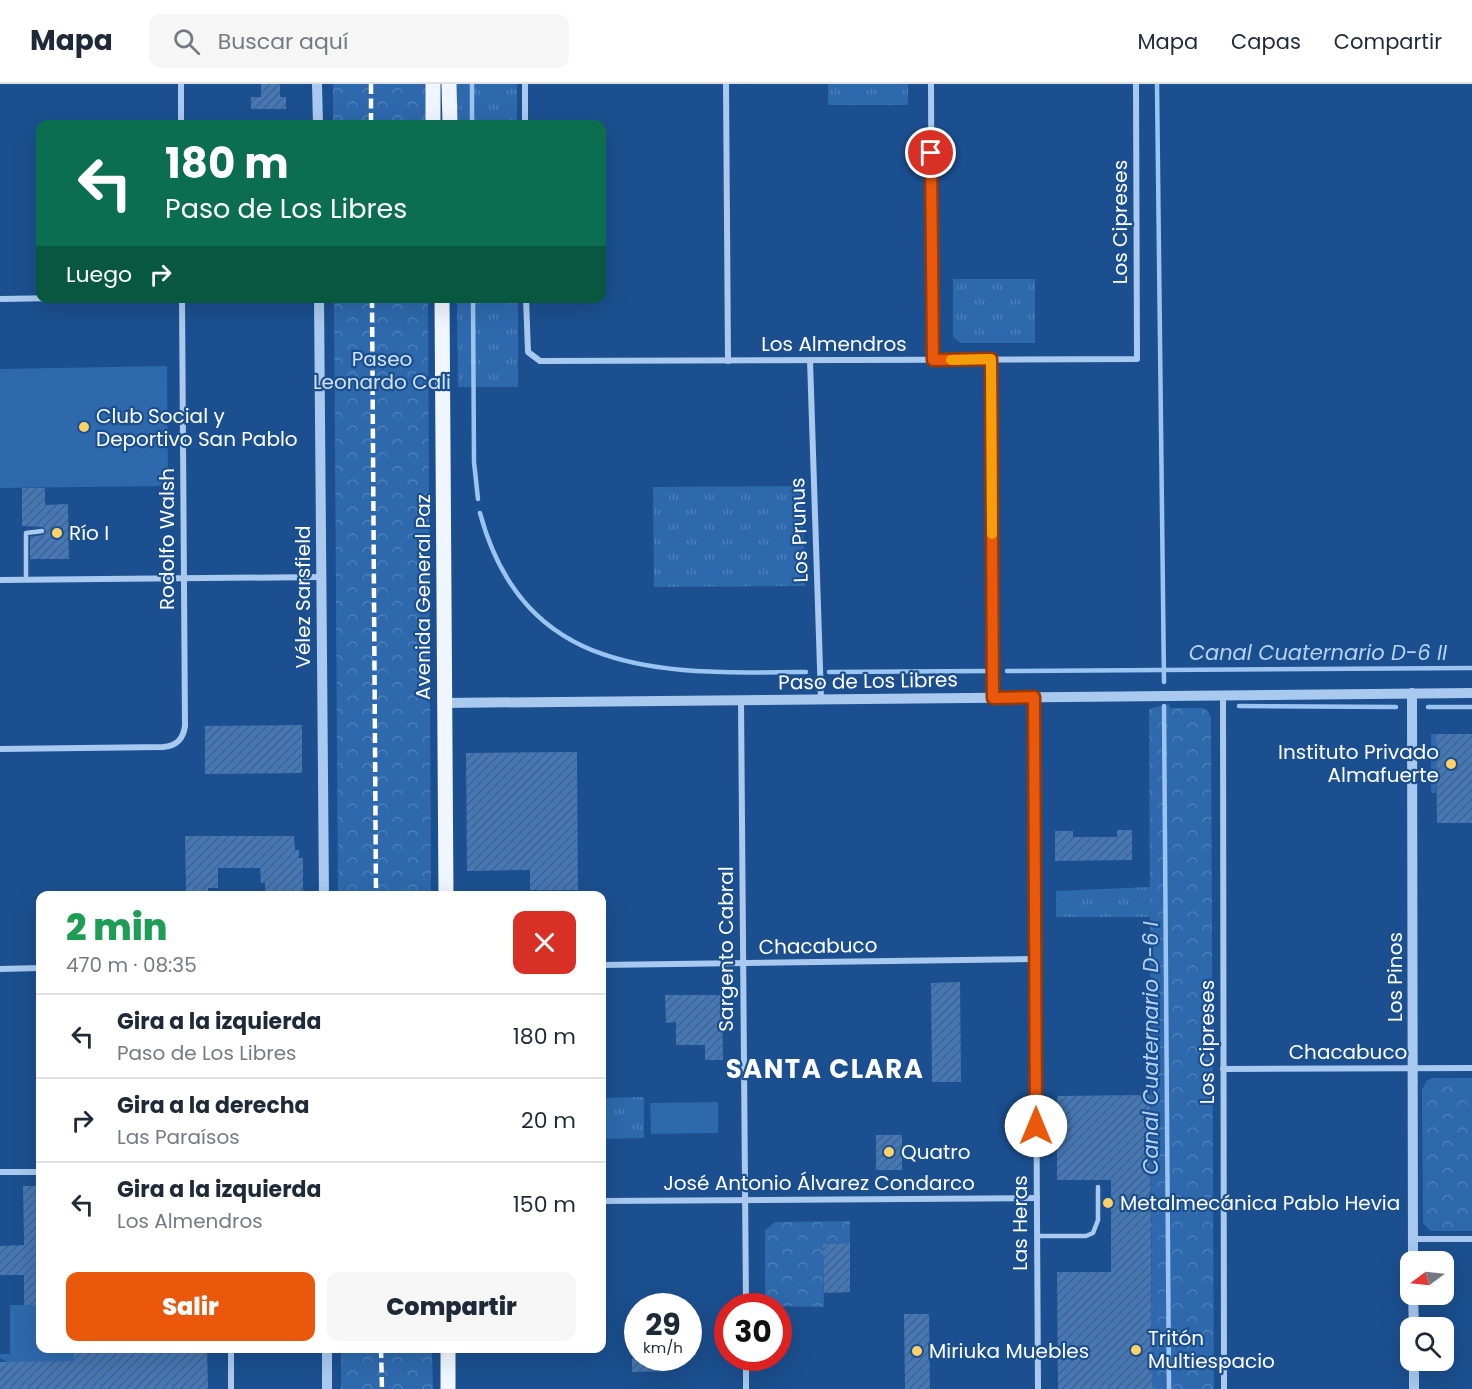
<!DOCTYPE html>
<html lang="es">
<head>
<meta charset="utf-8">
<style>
  :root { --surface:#fff; --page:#f6f6f7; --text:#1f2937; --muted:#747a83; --line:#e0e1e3; --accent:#ea580c }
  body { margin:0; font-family:Poppins,sans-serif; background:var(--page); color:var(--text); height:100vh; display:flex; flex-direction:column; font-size:22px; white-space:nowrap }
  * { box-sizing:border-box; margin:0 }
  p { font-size:20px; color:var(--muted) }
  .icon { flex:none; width:33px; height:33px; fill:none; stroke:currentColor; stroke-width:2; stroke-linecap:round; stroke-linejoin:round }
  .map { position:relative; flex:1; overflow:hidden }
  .details { position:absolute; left:36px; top:807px; width:570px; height:462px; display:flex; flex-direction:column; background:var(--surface); border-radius:12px; box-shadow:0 6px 24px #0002 }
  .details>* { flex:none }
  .guide { position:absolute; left:36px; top:36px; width:570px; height:183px; border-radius:12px; box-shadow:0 6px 24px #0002; background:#0b6e4f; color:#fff; overflow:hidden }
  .needle { width:39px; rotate:255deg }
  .buttons { position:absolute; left:1400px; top:1167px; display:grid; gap:12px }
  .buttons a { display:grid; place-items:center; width:54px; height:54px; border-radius:12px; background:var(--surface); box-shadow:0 6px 24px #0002; font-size:30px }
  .speed { position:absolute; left:624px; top:1209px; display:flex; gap:12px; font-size:30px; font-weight:700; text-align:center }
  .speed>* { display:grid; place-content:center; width:78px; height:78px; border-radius:50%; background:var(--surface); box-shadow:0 6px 24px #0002; line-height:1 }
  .speed small { font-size:15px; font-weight:400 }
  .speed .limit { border:9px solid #d22; background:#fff; color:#111 }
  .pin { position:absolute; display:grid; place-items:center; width:51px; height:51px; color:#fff; margin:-26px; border:3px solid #fff; border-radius:50%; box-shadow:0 2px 6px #0007 }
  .me { position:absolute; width:66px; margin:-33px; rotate:0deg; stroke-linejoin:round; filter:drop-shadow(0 0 4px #0008) }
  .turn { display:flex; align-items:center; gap:21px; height:126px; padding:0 30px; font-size:27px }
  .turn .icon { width:78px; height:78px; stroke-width:2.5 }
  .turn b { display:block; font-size:42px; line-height:51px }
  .then { display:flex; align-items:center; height:57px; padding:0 30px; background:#0003; gap:12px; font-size:22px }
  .round { display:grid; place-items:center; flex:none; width:63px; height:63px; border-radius:12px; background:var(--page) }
  .summary { display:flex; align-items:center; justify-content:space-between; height:102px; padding:0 30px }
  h1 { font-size:36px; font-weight:800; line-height:45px; color:#1e9e55 }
  .button { display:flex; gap:12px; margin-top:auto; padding:12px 30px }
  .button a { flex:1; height:69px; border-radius:12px; background:var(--accent); color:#fff; font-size:24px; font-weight:800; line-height:69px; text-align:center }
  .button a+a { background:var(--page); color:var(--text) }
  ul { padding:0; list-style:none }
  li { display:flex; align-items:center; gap:18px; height:84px; padding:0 30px; border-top:2px solid var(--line) }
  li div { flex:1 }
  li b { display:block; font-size:22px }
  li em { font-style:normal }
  header { display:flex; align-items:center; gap:36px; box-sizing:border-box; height:84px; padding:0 30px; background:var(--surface); border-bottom:2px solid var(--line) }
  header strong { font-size:28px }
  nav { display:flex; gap:33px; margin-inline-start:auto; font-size:21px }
  .search { width:420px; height:54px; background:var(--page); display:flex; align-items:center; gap:15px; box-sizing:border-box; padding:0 21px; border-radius:12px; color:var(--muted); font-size:22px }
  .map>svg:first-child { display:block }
  .grass { fill:url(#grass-tufts) }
  .park { fill:url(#park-crowns) }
  .garden { fill:#2e69ad }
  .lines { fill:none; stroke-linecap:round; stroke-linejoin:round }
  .stream { stroke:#9cc4f0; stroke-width:4.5 }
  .building { fill:url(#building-hatch) }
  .service { stroke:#a9c9ee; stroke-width:4.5 }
  .minor { stroke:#a9c9ee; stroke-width:6 }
  .tertiary { stroke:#a9c9ee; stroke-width:10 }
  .primary { stroke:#f0f6ff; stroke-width:15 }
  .rail { stroke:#fff; stroke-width:4.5; stroke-dasharray:10 4.5; stroke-linecap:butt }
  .route-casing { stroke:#983908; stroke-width:15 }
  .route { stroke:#ea580c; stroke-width:10 }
  .slow { stroke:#f59e0b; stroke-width:10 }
  .poi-dot { fill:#ffd166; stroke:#1b4f8f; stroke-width:2 }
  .labels { text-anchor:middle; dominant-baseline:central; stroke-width:4.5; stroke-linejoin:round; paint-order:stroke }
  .street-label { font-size:20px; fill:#fff; stroke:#1b4f8f }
  .park-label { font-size:20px; fill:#cfe3fa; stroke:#1b4f8f }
  .poi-label { font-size:20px; fill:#fff; stroke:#1b4f8f; text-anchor:start }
  .water-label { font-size:21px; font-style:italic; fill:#b5d3f5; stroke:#1b4f8f }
  .district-label { font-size:26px; font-weight:bold; letter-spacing:1.5px; fill:#fff; stroke:#1b4f8f }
</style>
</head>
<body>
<header>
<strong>Mapa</strong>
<div class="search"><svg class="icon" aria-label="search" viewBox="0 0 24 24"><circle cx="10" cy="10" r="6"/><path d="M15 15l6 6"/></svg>Buscar aquí</div>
<nav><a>Mapa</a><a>Capas</a><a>Compartir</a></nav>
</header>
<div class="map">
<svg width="1472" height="1305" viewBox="0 0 1472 1305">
  <defs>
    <pattern id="grass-tufts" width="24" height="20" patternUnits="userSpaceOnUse" patternTransform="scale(1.5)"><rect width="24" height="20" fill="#2e69ad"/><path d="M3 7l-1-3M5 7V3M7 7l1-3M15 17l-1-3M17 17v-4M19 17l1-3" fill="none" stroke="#4d80b9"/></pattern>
    <pattern id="park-crowns" width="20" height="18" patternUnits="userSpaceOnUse" patternTransform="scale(1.5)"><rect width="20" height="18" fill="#2e69ad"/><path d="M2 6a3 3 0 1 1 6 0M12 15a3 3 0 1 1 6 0" fill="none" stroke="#4d80b9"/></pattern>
    <pattern id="building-hatch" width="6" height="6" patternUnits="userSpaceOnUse" patternTransform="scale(1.5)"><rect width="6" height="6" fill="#4478b7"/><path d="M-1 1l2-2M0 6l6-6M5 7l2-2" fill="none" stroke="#486282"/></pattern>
  </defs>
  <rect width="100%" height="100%" fill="#1b4f8f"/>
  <g class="grass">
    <rect x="456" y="0" width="61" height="40"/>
    <rect x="828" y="0" width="80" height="21"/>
    <polygon points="953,195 1035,195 1035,259 961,259 953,253"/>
    <polygon points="457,215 518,215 518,303 458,303"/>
    <polygon points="802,402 805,502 654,503 653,403"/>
    <polygon points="1150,803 1150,833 1056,833 1056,807"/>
    <polygon points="644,1013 644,1054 602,1055 602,1014"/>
  </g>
  <g class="park">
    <rect x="333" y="0" width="95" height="40"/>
    <polygon points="334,215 428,215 431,811 338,811"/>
    <polygon points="1169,620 1170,624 1203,624 1208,627 1211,633 1214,1305 1152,1305 1149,625"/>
    <polygon points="1432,994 1472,994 1472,1147 1430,1147 1423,1139 1422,1006 1426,997"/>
    <polygon points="850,1137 850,1159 823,1160 824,1223 765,1222 765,1146 775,1138"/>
    <polygon points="341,1265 432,1265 433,1305 341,1305"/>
  </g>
  <g class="garden">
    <polygon points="167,282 168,402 0,404 0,285"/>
    <rect x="1431" y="650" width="5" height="59"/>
    <polygon points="718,1018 718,1049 651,1050 650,1019"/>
    <polygon points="10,1221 40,1221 40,1264 74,1265 74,1277 9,1279 0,1274 0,1270 10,1270"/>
  </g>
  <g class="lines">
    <g class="stream">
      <polyline points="472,0 472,40"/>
      <polyline points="1157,0 1164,598"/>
      <polyline points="473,214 474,378 478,415"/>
      <path d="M480,429C525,595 664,590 806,588"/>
      <polyline points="1007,587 1472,584"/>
      <polyline points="829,588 985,587"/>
      <polyline points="1164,622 1169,1305"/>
      <polyline points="1239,622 1396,623"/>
      <polyline points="1428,623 1472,623"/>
    </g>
  </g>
  <g class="building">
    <polygon points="261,0 280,0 280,13 286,13 286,25 251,25 251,13 261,13"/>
    <polygon points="22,404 45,404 45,421 68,420 69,475 30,475 30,453 43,451 46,447 43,443 22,442"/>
    <polygon points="302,641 302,689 205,690 205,642"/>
    <polygon points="1436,650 1472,650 1472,739 1437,739"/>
    <polygon points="577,668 578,806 530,806 530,786 467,787 466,669"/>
    <polygon points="1117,746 1132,746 1132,776 1055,777 1055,747 1073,747 1073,753 1117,753"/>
    <polygon points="185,752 294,752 295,766 299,766 299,774 303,774 303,812 265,812 265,799 261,799 260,784 218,784 218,804 208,804 208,809 186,809"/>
    <polygon points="960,898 961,998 932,998 931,899"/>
    <polygon points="665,911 722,911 723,976 705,976 705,961 676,961 676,938 666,939"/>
    <polygon points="1150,1011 1152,1305 1058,1305 1057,1188 1111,1188 1111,1096 1057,1096 1057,1012"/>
    <rect x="876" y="1051" width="26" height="35"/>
    <polygon points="23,1102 40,1102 40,1221 24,1221 24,1191 0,1191 0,1162 24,1161"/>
    <polygon points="850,1159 850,1208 824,1209 823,1160"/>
    <polygon points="904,1230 929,1230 930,1305 905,1305"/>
    <polygon points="74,1264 207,1264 208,1305 0,1305 0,1278 74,1277"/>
    <polygon points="632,1274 667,1274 667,1287 632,1288"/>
  </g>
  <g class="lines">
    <g class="service">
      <polyline points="26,496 26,449 42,447"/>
      <polyline points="1037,1152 1086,1152 1093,1149 1098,1136 1098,1103"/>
    </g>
    <g class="minor">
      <polyline points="181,0 181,40"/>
      <polyline points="525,0 525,40"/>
      <polyline points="726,0 728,277"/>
      <polyline points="931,0 932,276"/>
      <polyline points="526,214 528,268 540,277 1137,275 1136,0"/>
      <polyline points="0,215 61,214"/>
      <polyline points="991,275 993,614"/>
      <polyline points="810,276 821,615"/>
      <polyline points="0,496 321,493"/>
      <polyline points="1223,611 1224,1305"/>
      <polyline points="1034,613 1038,1305"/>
      <polyline points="741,616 746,1222"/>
      <path d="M0,665L163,663C176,662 183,656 185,642L182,214"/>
      <polyline points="602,881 1036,875"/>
      <polyline points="0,885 40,884"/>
      <polyline points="1223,985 1472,984"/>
      <polyline points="0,1088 40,1088"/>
      <polyline points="602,1117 1037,1114"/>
      <polyline points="1413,1155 1472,1155"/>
      <polyline points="746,1274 746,1305"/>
      <polyline points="231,1305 231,1264"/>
    </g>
    <g class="tertiary">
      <polyline points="317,0 318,40"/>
      <polyline points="319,214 324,812"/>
      <polyline points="1412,609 1413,1178"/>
      <polyline points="444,619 1472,609"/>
      <polyline points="1413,1210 1414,1244"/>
      <polyline points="327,1264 327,1305"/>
      <polyline points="1414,1276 1414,1305"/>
    </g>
    <g class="primary">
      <polyline points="433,0 433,40"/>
      <polyline points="449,0 450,40"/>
      <polyline points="442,214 446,812"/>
      <polyline points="448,1264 448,1305"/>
    </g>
    <g class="rail">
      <polyline points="371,0 371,40"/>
      <polyline points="372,214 376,812"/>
      <polyline points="381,1264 382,1305"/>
    </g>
  </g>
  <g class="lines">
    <defs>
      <polyline id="route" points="931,69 933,276 991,275 993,614 1034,613 1036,1042"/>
    </defs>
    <use href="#route" class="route-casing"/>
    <use href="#route" class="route"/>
    <polyline class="slow" points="951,276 991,275 992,450"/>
  </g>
  <g class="poi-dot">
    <circle cx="84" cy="343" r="6"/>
    <circle cx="57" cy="449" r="6"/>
    <circle cx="1451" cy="680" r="6"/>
    <circle cx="889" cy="1068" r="6"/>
    <circle cx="1108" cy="1119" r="6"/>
    <circle cx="1136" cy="1266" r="6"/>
    <circle cx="917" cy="1267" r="6"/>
  </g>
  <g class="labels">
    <g class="street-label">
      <text transform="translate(1120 138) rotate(-90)">Los Cipreses</text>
      <text x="834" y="260">Los Almendros</text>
      <text transform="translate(799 446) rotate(-92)">Los Prunus</text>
      <text transform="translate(167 455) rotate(-90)">Rodolfo Walsh</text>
      <text transform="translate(303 513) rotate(-90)">Vélez Sarsfield</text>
      <text transform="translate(423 513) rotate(-90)">Avenida General Paz</text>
      <text transform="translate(868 597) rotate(-1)">Paso de Los Libres</text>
      <text transform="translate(818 862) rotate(-1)">Chacabuco</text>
      <text transform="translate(726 865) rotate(-90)">Sargento Cabral</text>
      <text transform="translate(1395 893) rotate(-90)">Los Pinos</text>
      <text transform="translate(1207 958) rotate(-90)">Los Cipreses</text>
      <text x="1348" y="968">Chacabuco</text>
      <text x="819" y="1099">José Antonio Álvarez Condarco</text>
      <text transform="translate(1020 1139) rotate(-90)">Las Heras</text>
    </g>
    <g class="park-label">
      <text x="382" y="275">Paseo<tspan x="382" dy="23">Leonardo Cali</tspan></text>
    </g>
    <g class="poi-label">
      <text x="96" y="332">Club Social y<tspan x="96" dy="23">Deportivo San Pablo</tspan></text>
      <text x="69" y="449">Río I</text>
      <text x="1439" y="668" text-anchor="end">Instituto Privado<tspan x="1439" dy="23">Almafuerte</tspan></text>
      <text x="901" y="1068">Quatro</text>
      <text x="1120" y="1119">Metalmecánica Pablo Hevia</text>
      <text x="1148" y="1254">Tritón<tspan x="1148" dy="23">Multiespacio</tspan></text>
      <text x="929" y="1267">Miriuka Muebles</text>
    </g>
    <g class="water-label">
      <text x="1318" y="568">Canal Cuaternario D-6 II</text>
      <text transform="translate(1150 964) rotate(-90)">Canal Cuaternario D-6 I</text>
    </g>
    <g class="district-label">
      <text x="825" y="985">SANTA CLARA</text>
    </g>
  </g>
</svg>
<div class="buttons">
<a><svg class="needle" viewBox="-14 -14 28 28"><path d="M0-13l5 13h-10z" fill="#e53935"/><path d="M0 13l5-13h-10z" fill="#747a83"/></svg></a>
<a><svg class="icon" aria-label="search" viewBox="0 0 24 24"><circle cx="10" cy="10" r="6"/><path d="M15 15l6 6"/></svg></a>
</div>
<div class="speed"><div>29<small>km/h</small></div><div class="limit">30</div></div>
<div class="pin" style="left:931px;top:69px;background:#d93025"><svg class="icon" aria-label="arrive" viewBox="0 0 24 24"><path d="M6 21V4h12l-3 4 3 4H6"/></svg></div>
<svg class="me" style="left:1036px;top:1042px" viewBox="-20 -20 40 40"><circle r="19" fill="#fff"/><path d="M0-13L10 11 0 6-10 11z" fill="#ea580c"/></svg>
<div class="guide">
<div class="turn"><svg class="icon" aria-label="left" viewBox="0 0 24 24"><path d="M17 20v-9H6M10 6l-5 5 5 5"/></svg><div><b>180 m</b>Paso de Los Libres</div></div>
<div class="then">Luego<svg class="icon" aria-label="right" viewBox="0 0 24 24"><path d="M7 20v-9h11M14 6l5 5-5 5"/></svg></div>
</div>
<section class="details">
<div class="summary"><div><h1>2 min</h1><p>470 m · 08:35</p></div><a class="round" style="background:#d93025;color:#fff"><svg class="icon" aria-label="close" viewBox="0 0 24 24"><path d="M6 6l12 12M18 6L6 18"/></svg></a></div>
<ul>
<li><svg class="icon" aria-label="left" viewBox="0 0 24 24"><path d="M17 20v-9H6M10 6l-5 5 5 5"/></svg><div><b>Gira a la izquierda</b><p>Paso de Los Libres</p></div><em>180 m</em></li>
<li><svg class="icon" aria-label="right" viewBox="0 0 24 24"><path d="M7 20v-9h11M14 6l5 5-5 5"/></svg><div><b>Gira a la derecha</b><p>Las Paraísos</p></div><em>20 m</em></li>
<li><svg class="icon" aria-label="left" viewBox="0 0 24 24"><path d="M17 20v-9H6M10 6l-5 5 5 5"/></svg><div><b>Gira a la izquierda</b><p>Los Almendros</p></div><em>150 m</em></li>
</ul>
<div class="button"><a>Salir</a><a>Compartir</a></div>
</section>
</div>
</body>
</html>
